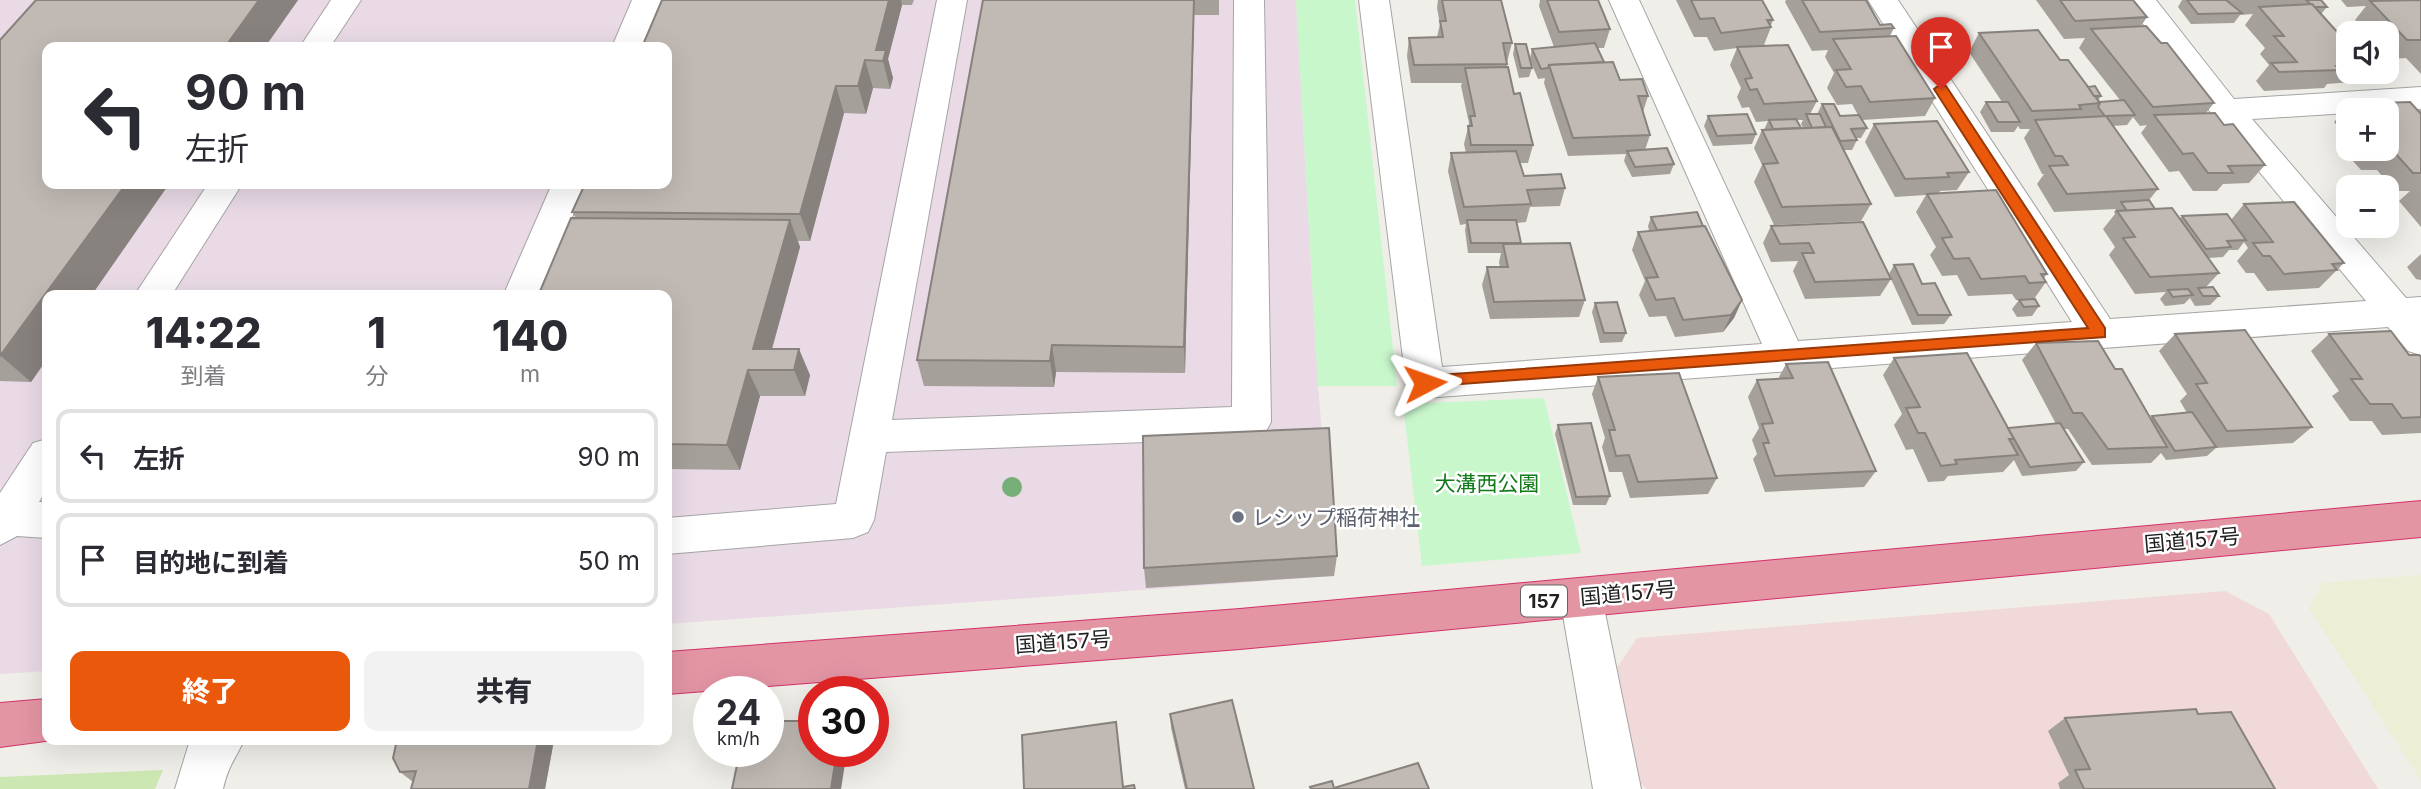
<!DOCTYPE html>
<html lang="ja">
<head>
<meta charset="utf-8">
<style>
  :root { --surface:#fff; --page:#f2f2f3; --text:#2b2b33; --muted:#7c7c81; --line:#e1e1e2; --accent:#ea580c }
  body { margin:0; font-family:Inter,"Noto Sans JP",sans-serif; background:var(--page); color:var(--text); height:100vh; display:flex; flex-direction:column; font-size:26px; white-space:nowrap }
  * { box-sizing:border-box; margin:0 }
  p { font-size:23px; color:var(--muted) }
  .icon { flex:none; width:38px; height:38px; fill:none; stroke:currentColor; stroke-width:2; stroke-linecap:round; stroke-linejoin:round }
  .map { position:relative; flex:1; overflow:hidden }
  .sheet { position:absolute; left:42px; top:290px; width:630px; height:455px; display:flex; flex-direction:column; background:var(--surface); border-radius:14px; box-shadow:0 7px 28px #0002 }
  .sheet>* { flex:none }
  .guide { position:absolute; left:42px; top:42px; width:630px; height:147px; border-radius:14px; box-shadow:0 7px 28px #0002; background:#fff; color:var(--text); overflow:hidden }
  .controls { position:absolute; left:2336px; top:21px; display:grid; gap:14px }
  .controls a { display:grid; place-items:center; width:63px; height:63px; border-radius:14px; background:var(--surface); box-shadow:0 7px 28px #0002; font-size:35px }
  .speed { position:absolute; left:693px; top:676px; display:flex; gap:14px; font-size:35px; font-weight:700; text-align:center }
  .speed>* { display:grid; place-content:center; width:91px; height:91px; border-radius:50%; background:var(--surface); box-shadow:0 7px 28px #0002; line-height:1 }
  .speed small { font-size:18px; font-weight:400 }
  .speed .limit { border:10px solid #d22; background:#fff; color:#111 }
  .pin { position:absolute; display:grid; place-items:center; width:60px; height:60px; color:#fff; margin:-72px -30px; border-radius:50% 50% 50% 0; rotate:-45deg; box-shadow:0 0 7px #0007 }
  .pin .icon { rotate:45deg }
  .me { position:absolute; width:77px; margin:-38px; rotate:86deg; stroke-linejoin:round; filter:drop-shadow(0 0 5px #0008) }
  .turn { display:flex; align-items:center; gap:24px; height:147px; padding:0 28px; font-size:32px }
  .turn .icon { width:91px; height:91px; stroke-width:2.5 }
  .turn b { display:block; font-size:49px; line-height:60px }
  .eta { display:flex; justify-content:space-evenly; align-items:center; height:119px; text-align:center }
  .eta b { font-size:42px; font-weight:800; line-height:49px }
  .button { display:flex; gap:14px; margin-top:auto; padding:14px 28px }
  .button a { flex:1; height:80px; border-radius:14px; background:var(--accent); color:#fff; font-size:28px; font-weight:800; line-height:80px; text-align:center }
  .button a+a { background:var(--page); color:var(--text) }
  ul { padding:0; list-style:none }
  li { display:flex; align-items:center; gap:21px; height:94px; margin:0 14px 10px; padding:0 14px; border:4px solid var(--line); border-radius:14px }
  li div { flex:1 }
  li b { display:block; font-size:26px }
  li em { font-style:normal }
  .map>svg:first-child { display:block }
  .commercial { fill:#f0d9d8 }
  .industrial { fill:#e9dae6; fill-rule:evenodd }
  .farmland { fill:#eceed5 }
  .grass { fill:#cce7b1 }
  .park { fill:#c8f7cc }
  .lines { fill:none; stroke-linecap:round; stroke-linejoin:round }
  .minor-casing { stroke:#a5a5a5; stroke-width:2 }
  .highway-casing { stroke:#d23269; stroke-width:2 }
  .minor { fill:#fff; fill-rule:evenodd }
  .highway { fill:#e395a4; fill-rule:evenodd }
  .tree { fill:#76af77 }
  .wall { fill:#a6a09b; fill-rule:evenodd }
  .shaded-wall { fill:#87827e }
  .building { fill:#c1bab4; stroke:#87827e; stroke-width:2 }
  .route { fill:#ea580c; stroke:#983908; stroke-width:2 }
  .worship-dot { fill:#6b7280; stroke:#fff; stroke-width:2.5 }
  .labels { text-anchor:middle; dominant-baseline:central; stroke-width:5; stroke-linejoin:round; paint-order:stroke }
  .shield { fill:#fff; stroke:#646464; stroke-width:2 }
  .shield-label { font-size:19px; font-weight:bold; fill:#212121 }
  .park-label { font-size:21px; fill:#127b1a; stroke:#fff }
  .worship-label { font-size:21px; fill:#5b616d; stroke:#fff; text-anchor:start }
  .street-label { font-size:21px; fill:#212121; stroke:#fff }
</style>
</head>
<body>
<div class="map">
<svg width="2421" height="789" viewBox="0 0 2421 789">
  <rect width="100%" height="100%" fill="#f0eee8"/>
  <polygon class="commercial" points="2225,591 2269,614 2378,789 1647,789 1640,783 1617,668 1637,638"/>
  <path class="industrial" d="M0,0H1296L1318,386L1334,576L667,624V296H47V671L0,674ZM47,47H667V184H47Z"/>
  <polygon class="farmland" points="2421,575 2421,780 2309,608 2322,583"/>
  <polygon class="grass" points="163,770 155,789 0,789 0,777"/>
  <g class="park">
    <polygon points="1296,0 1355,0 1397,386 1318,386"/>
    <polygon points="1544,398 1581,553 1422,566 1403,404"/>
  </g>
  <g class="lines">
    <defs>
      <g id="minor">
        <polygon points="331,0 361,0 330,47 300,47"/>
        <polygon points="632,0 662,0 642,47 612,47"/>
        <polygon points="937,0 967,0 892,420 1232,407 1234,0 1264,0 1271,422 1265,433 1251,438 886,452 874,520 868,532 853,538 667,554 667,518 836,504"/>
        <polygon points="1359,0 1389,0 1442,367 1762,344 1609,0 1639,0 1798,341 2072,322 1868,0 1898,0 2110,319 2366,301 2215,118 2125,0 2156,0 2234,99 2421,87 2421,109 2348,110 2348,113 2252,119 2406,298 2421,297 2421,355 2408,351 2388,327 1425,398 1411,394 1406,383"/>
        <polygon points="208,184 242,184 171,296 134,296"/>
        <polygon points="552,184 586,184 539,296 503,296"/>
        <polygon points="47,439 47,488 39,502 47,502 47,538 17,536 0,545 0,493 33,443"/>
        <polygon points="1581,579 1596,584 1602,598 1641,789 1593,789 1560,598 1566,584"/>
        <path d="M190,740H244C235,760 228,766 223,789H175Z"/>
      </g>
      <g id="highway">
        <polygon points="2421,501 2421,537 1240,649 667,694 667,652 1240,609"/>
        <polygon points="47,699 47,740 53,740 0,747 0,703"/>
      </g>
    </defs>
    <use href="#minor" class="minor-casing"/>
    <use href="#highway" class="highway-casing"/>
    <use href="#minor" class="minor"/>
    <use href="#highway" class="highway"/>
  </g>
  <circle class="tree" cx="1012" cy="487" r="10"/>
  <g class="wall">
    <polygon points="298,0 265,47 47,47 47,184 169,184 31,382 0,381 0,40"/>
    <polygon points="662,0 914,0 912,5 902,5 888,59 893,78 890,89 873,88 866,114 844,113 810,241 798,241 800,247 772,349 810,375 805,396 760,396 740,470 667,469 667,296 576,218 572,212"/>
    <polygon points="983,0 1219,0 1219,15 1194,15 1185,373 1056,372 1054,387 924,386 917,360"/>
    <polygon points="1438,0 1501,0 1512,43 1507,62 1507,67 1514,94 1533,145 1528,163 1520,163 1524,176 1565,188 1560,206 1530,207 1526,222 1517,223 1520,244 1585,300 1579,317 1490,319 1482,285 1487,267 1500,267 1499,262 1501,253 1468,253 1465,230 1466,224 1460,225 1448,171 1451,153 1466,153 1464,144 1469,123 1461,86 1462,83 1411,83 1407,56 1409,38 1437,37 1440,24 1437,8"/>
    <polygon points="1540,0 1598,0 1610,29 1604,48 1597,48 1604,62 1620,80 1648,96 1643,112 1650,135 1645,150 1674,164 1670,174 1632,177 1624,161 1626,154 1568,156 1544,83 1545,78 1538,79 1530,60 1532,68 1529,77 1519,78 1513,54 1515,44 1530,58 1532,49 1554,47 1539,6"/>
    <path d="M1676,0H1762L1773,20L1771,25V27L1764,45L1752,46L1817,101L1810,114H1817L1822,104L1840,116L1858,115L1852,104L1837,105L1827,88L1834,73L1825,57L1828,50L1812,51L1785,2L1786,0H1778H1866L1880,25L1894,28L1890,36L1935,98L1925,116L1862,120L1867,128L1861,138H1857V140L1852,150H1844L1871,204L1861,221L1774,225L1754,182L1762,165L1754,148L1762,130H1764L1768,121L1756,122L1749,107L1742,108L1737,97L1741,88L1730,65L1737,48L1714,51L1707,37H1694ZM1797,120H1803L1801,124L1803,128H1801Z"/>
    <polygon points="2036,0 2133,0 2147,17 2141,26 2214,103 2206,113 2224,125 2265,165 2249,183 2223,184 2217,191 2193,191 2179,171 2169,172 2141,133 2147,125 2140,126 2133,117 2127,125 2112,126 2158,189 2149,200 2155,209 2180,218 2182,216 2231,220 2244,204 2344,263 2319,288 2267,291 2254,273 2246,273 2237,261 2248,248 2244,242 2238,250 2229,250 2223,257 2208,258 2219,273 2205,288 2219,296 2210,305 2195,306 2190,298 2184,304 2165,306 2160,299 2166,292 2135,294 2109,255 2115,247 2103,229 2115,214 2114,212 2116,209 2054,212 2037,184 2044,174 2042,174 2024,138 2030,129 2020,129 2018,126 2014,132 1991,132 1980,112 1986,102 2002,102 1969,52 1979,33 2060,60 2088,87 2101,96 2098,101 2099,102 2120,100 2079,48 2085,38 2064,39"/>
    <polygon points="2182,0 2321,0 2327,7 2321,14 2348,44 2348,72 2361,72 2352,82 2327,84 2324,88 2264,91 2256,81 2269,65 2260,54 2265,48 2245,25 2253,14 2240,15 2234,23 2191,24 2178,7"/>
    <polygon points="2341,0 2421,0 2421,74 2406,58 2391,59 2387,54 2387,33 2368,33 2355,20 2366,6 2347,7"/>
    <polygon points="2350,104 2419,111 2421,109 2421,227 2399,201 2410,191 2395,191 2377,170 2361,170 2345,152 2348,148 2348,149 2387,149 2387,110 2348,110 2348,139 2334,122"/>
    <polygon points="1708,116 1756,134 1752,144 1713,146 1704,126"/>
    <polygon points="1874,124 1969,172 1957,190 1940,191 1939,193 2047,274 2044,278 2046,282 2034,299 2039,306 2032,316 2017,317 2012,309 2019,300 2016,300 2012,294 1968,296 1957,275 1942,276 1930,255 1936,247 1916,212 1926,195 1895,197 1865,142"/>
    <polygon points="1651,217 1703,226 1742,300 1734,318 1723,332 1675,337 1666,316 1649,317 1639,295 1645,281 1632,250 1638,232 1649,231 1648,226"/>
    <polygon points="1771,226 1889,274 1894,265 1922,284 1951,315 1944,324 1912,325 1891,279 1880,296 1805,299 1793,271 1798,261 1771,262 1763,243"/>
    <polygon points="2421,254 2421,280 2416,279 2407,267"/>
    <polygon points="1595,303 1626,333 1622,342 1600,343 1592,312"/>
    <polygon points="2175,334 2312,427 2293,443 2216,448 2207,456 2166,460 2161,453 2151,463 2092,465 2068,429 2064,429 2084,462 2076,471 2022,476 2014,460 2003,472 1948,476 1944,481 1928,482 1913,449 1906,450 1894,425 1902,414 1883,375 1894,358 2008,428 2056,424 2022,360 2036,343 2115,369 2151,418 2152,416 2187,413 2180,401 2187,394 2159,351"/>
    <polygon points="2329,334 2421,357 2421,433 2382,435 2372,421 2350,421 2332,396 2339,391 2311,351"/>
    <polygon points="1786,364 1876,471 1864,487 1765,492 1753,459 1757,454 1752,440 1759,428 1748,397 1757,380 1778,379"/>
    <polygon points="1598,377 1717,478 1708,494 1630,498 1622,472 1609,472 1602,447 1605,438 1592,394"/>
    <polygon points="1558,425 1610,496 1606,505 1573,505 1555,434"/>
    <polygon points="1337,556 1334,576 1146,588 1144,568"/>
    <polygon points="1170,714 1254,789 1185,789 1171,728"/>
    <polygon points="2065,718 2275,789 2060,789 2058,783 2069,775 2048,731"/>
    <polygon points="397,740 554,740 545,789 413,782 400,772"/>
  </g>
  <g class="shaded-wall">
    <polygon points="259,0 298,0 265,47 225,47"/>
    <polygon points="889,0 901,0 902,5 888,59 893,78 890,89 883,61 876,50"/>
    <polygon points="1194,0 1194,15 1185,373 1184,347"/>
    <polygon points="865,60 873,88 866,114 858,86"/>
    <polygon points="836,86 844,113 810,241 800,214"/>
    <polygon points="126,184 169,184 91,296 47,296 47,359 31,382 1,356"/>
    <polygon points="790,220 800,247 766,370 753,349"/>
    <polygon points="1742,300 1734,318 1723,332 1731,315"/>
    <polygon points="1052,345 1056,372 1054,387 1050,361"/>
    <polygon points="799,349 810,375 805,396 794,370"/>
    <polygon points="748,370 760,396 740,470 727,445"/>
    <polygon points="538,740 554,740 545,789 529,789"/>
    <polygon points="837,751 847,751 841,789 831,789"/>
  </g>
  <g class="building">
    <polygon points="36,0 259,0 225,47 47,47 47,184 126,184 0,356 0,40"/>
    <polygon points="662,0 889,0 876,50 886,50 883,61 865,60 858,86 836,86 800,214 572,212 585,184 667,184 667,47 642,47"/>
    <polygon points="983,0 1194,0 1184,347 1052,345 1050,361 917,360"/>
    <polygon points="1442,0 1501,0 1512,43 1503,43 1507,64 1414,65 1409,38 1443,37 1440,21 1446,21"/>
    <polygon points="1547,0 1598,0 1610,29 1559,32"/>
    <polygon points="1691,0 1762,0 1773,20 1767,20 1771,27 1721,33 1714,18 1700,19"/>
    <polygon points="1802,0 1866,0 1880,25 1891,24 1894,28 1820,32"/>
    <polygon points="2060,0 2133,0 2147,17 2075,21"/>
    <polygon points="2187,0 2226,0 2242,13 2198,14"/>
    <polygon points="2306,0 2321,0 2327,7 2314,7"/>
    <polygon points="2421,0 2421,40 2407,40 2370,1"/>
    <polygon points="2312,4 2348,44 2348,65 2336,66 2339,70 2279,72 2271,63 2297,62 2274,36 2284,36 2259,7"/>
    <polygon points="2146,26 2161,43 2167,43 2214,103 2153,107 2091,29"/>
    <polygon points="2038,30 2060,60 2068,60 2100,103 2079,105 2081,109 2032,111 1979,33"/>
    <polygon points="1896,36 1935,98 1870,102 1861,86 1846,87 1836,70 1851,69 1833,39"/>
    <polygon points="1595,43 1604,62 1549,65 1548,68 1541,69 1532,49"/>
    <polygon points="1515,44 1526,44 1532,68 1521,68"/>
    <polygon points="1788,45 1817,101 1764,104 1757,89 1750,90 1745,79 1752,78 1737,47"/>
    <polygon points="1613,62 1620,80 1642,79 1648,96 1638,96 1650,135 1573,138 1549,65"/>
    <polygon points="1508,67 1514,94 1520,93 1533,145 1471,145 1468,126 1472,126 1470,116 1475,116 1465,68"/>
    <polygon points="2095,86 2101,96 2094,96 2088,87"/>
    <polygon points="2124,100 2135,115 2105,116 2098,107 2100,103 2099,102"/>
    <polygon points="1986,102 2008,102 2020,122 1998,122"/>
    <polygon points="2410,102 2421,114 2421,173 2413,173 2394,152 2378,152 2375,149 2387,149 2387,110 2355,110 2350,104"/>
    <polygon points="1822,104 1834,104 1840,116 1859,115 1867,128 1851,129 1857,140 1840,141"/>
    <polygon points="2215,113 2224,125 2233,124 2265,165 2228,166 2233,173 2208,173 2193,153 2183,154 2154,115"/>
    <polygon points="1747,114 1756,134 1717,136 1708,116"/>
    <polygon points="1806,114 1820,114 1826,127 1812,128"/>
    <polygon points="2106,116 2158,189 2067,194 2049,166 2068,165 2062,156 2055,156 2035,120"/>
    <polygon points="1796,119 1801,128 1773,129 1769,120"/>
    <polygon points="1937,121 1969,172 1947,173 1949,177 1905,179 1874,124"/>
    <polygon points="1832,127 1871,204 1782,207 1763,164 1778,163 1762,130"/>
    <polygon points="1667,148 1674,164 1635,167 1627,151"/>
    <polygon points="1516,151 1524,176 1561,174 1565,188 1527,190 1531,204 1464,207 1451,153"/>
    <polygon points="1996,190 2047,274 2041,274 2046,282 2029,283 2025,276 1981,279 1969,258 1954,259 1942,238 1952,237 1927,194"/>
    <polygon points="2149,200 2155,209 2127,211 2121,202"/>
    <polygon points="2294,202 2344,263 2332,264 2337,270 2284,274 2270,256 2263,256 2253,243 2273,242 2244,204"/>
    <polygon points="2172,208 2219,273 2150,277 2123,238 2135,237 2117,211"/>
    <polygon points="1697,212 1703,226 1657,230 1651,217"/>
    <polygon points="2227,214 2246,240 2227,241 2231,247 2206,249 2182,216"/>
    <polygon points="571,218 790,220 753,349 799,349 794,370 748,370 727,445 667,444 667,296 538,296"/>
    <polygon points="1467,220 1516,220 1521,243 1471,243"/>
    <polygon points="1863,222 1891,279 1815,282 1802,253 1814,253 1809,243 1780,244 1771,226"/>
    <polygon points="1705,226 1742,300 1731,315 1683,320 1674,298 1656,300 1646,278 1658,277 1638,232"/>
    <polygon points="1570,243 1585,300 1494,302 1487,267 1508,267 1503,244"/>
    <polygon points="1913,264 1922,284 1935,283 1951,315 1918,315 1894,265"/>
    <polygon points="2213,287 2219,296 2203,296 2198,288"/>
    <polygon points="2188,289 2193,295 2173,297 2168,290"/>
    <polygon points="2035,299 2039,306 2024,307 2019,300"/>
    <polygon points="1617,302 1626,333 1604,333 1595,303"/>
    <polygon points="2245,330 2312,427 2227,431 2196,384 2207,383 2175,334"/>
    <polygon points="2391,331 2409,355 2419,355 2421,357 2421,417 2402,418 2392,404 2370,404 2351,379 2362,379 2329,334"/>
    <polygon points="2098,341 2115,369 2122,369 2167,447 2108,449 2082,413 2073,413 2036,343"/>
    <polygon points="1967,353 2014,439 2009,439 2018,455 1955,460 1957,464 1941,466 1925,433 1918,433 1906,408 1920,407 1894,358"/>
    <polygon points="1828,362 1876,471 1775,476 1763,443 1769,443 1762,424 1773,423 1757,380 1793,378 1786,364"/>
    <polygon points="1679,373 1717,478 1638,482 1629,455 1616,456 1609,430 1615,430 1598,377"/>
    <polygon points="2192,412 2216,447 2175,451 2152,416"/>
    <polygon points="1591,423 1610,496 1576,497 1558,425"/>
    <polygon points="2060,423 2084,462 2030,467 2008,428"/>
    <polygon points="1329,428 1337,556 1144,568 1143,436"/>
    <polygon points="1232,700 1254,789 1187,789 1170,714"/>
    <polygon points="2196,709 2198,714 2231,712 2275,789 2084,789 2075,770 2090,769 2065,718"/>
    <polygon points="768,721 814,721 814,751 837,751 831,789 732,789 740,751 768,751"/>
    <polygon points="1116,722 1123,787 1134,785 1135,789 1024,789 1022,735"/>
    <polygon points="397,740 538,740 529,789 411,789 416,771 400,772 393,758"/>
    <polygon points="1418,763 1429,789 1311,789 1310,787 1332,781 1334,788"/>
  </g>
  <polygon class="route" points="1941,84 1946,86 2105,328 2105,337 1420,387 1417,383 1425,376 2088,328 1934,89"/>
  <circle class="worship-dot" cx="1238" cy="517" r="7"/>
  <g class="labels">
    <rect class="shield" x="1521" y="585.5" width="46" height="31" rx="5"/>
    <g class="shield-label">
      <text x="1544" y="601">157</text>
    </g>
    <g class="park-label">
      <text x="1487" y="483">大溝西公園</text>
    </g>
    <g class="worship-label">
      <text x="1252" y="517">レシップ稲荷神社</text>
    </g>
    <g class="street-label">
      <text transform="translate(2192 540) rotate(-5)">国道157号</text>
      <text transform="translate(1628 593) rotate(-5)">国道157号</text>
      <text transform="translate(1063 642) rotate(-4)">国道157号</text>
    </g>
  </g>
</svg>
<div class="controls">
<a><svg class="icon" aria-label="sound" viewBox="0 0 24 24"><path d="M4 9h4l5-4v14l-5-4H4zM17 9q2 3 0 6"/></svg></a>
<a>+</a>
<a>−</a>
</div>
<div class="speed"><div>24<small>km/h</small></div><div class="limit">30</div></div>
<div class="pin" style="left:1941px;top:89px;background:#d93025"><svg class="icon" aria-label="arrive" viewBox="0 0 24 24"><path d="M6 21V4h12l-3 4 3 4H6"/></svg></div>
<svg class="me" style="left:1425px;top:383px" viewBox="-20 -20 40 40"><path d="M0-17L14 15 0 8-14 15z" fill="#ea580c" stroke="#fff" stroke-width="4"/></svg>
<div class="guide">
<div class="turn"><svg class="icon" aria-label="left" viewBox="0 0 24 24"><path d="M17 20v-9H6M10 6l-5 5 5 5"/></svg><div><b>90 m</b>左折</div></div>
</div>
<section class="sheet">
<div class="eta">
<div><b>14:22</b><p>到着</p></div>
<div><b>1</b><p>分</p></div>
<div><b>140</b><p>m</p></div>
</div>
<ul>
<li><svg class="icon" aria-label="left" viewBox="0 0 24 24"><path d="M17 20v-9H6M10 6l-5 5 5 5"/></svg><div><b>左折</b></div><em>90 m</em></li>
<li><svg class="icon" aria-label="arrive" viewBox="0 0 24 24"><path d="M6 21V4h12l-3 4 3 4H6"/></svg><div><b>目的地に到着</b></div><em>50 m</em></li>
</ul>
<div class="button"><a>終了</a><a>共有</a></div>
</section>
</div>
</body>
</html>
